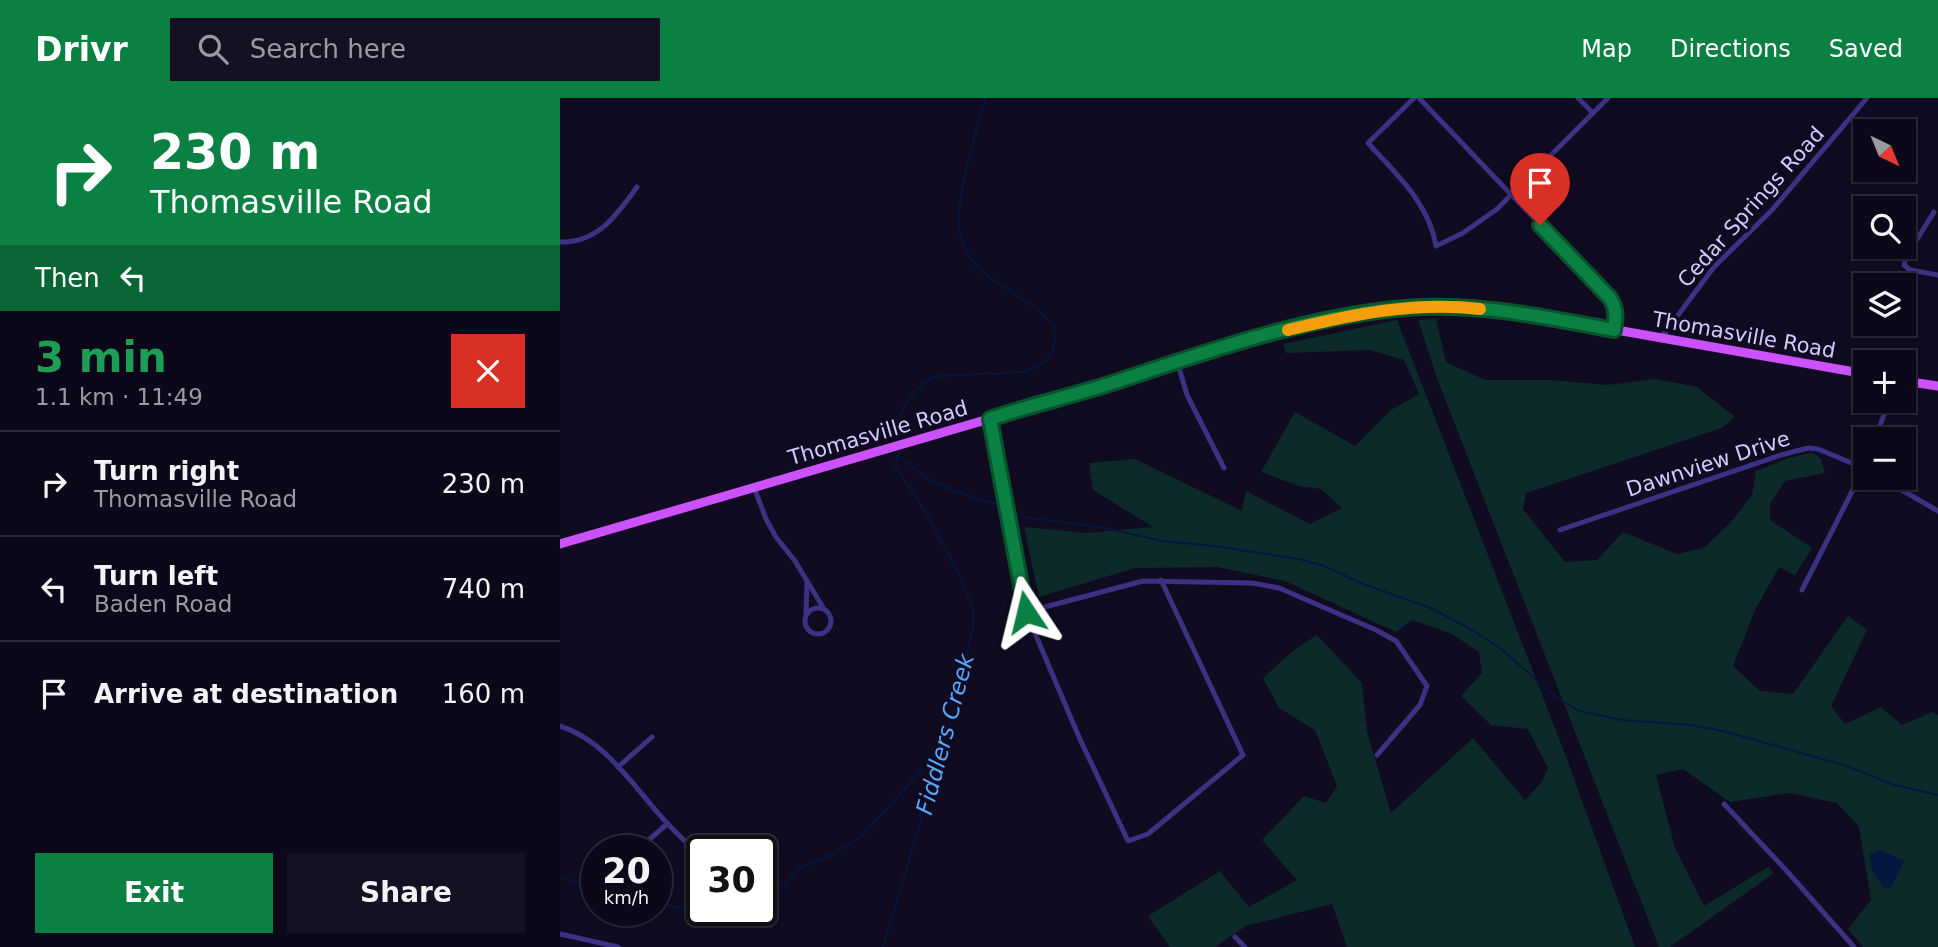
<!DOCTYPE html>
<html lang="en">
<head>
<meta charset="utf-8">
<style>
  :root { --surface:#0c0819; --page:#151122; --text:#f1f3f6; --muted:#9a9aa2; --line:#2c2938; --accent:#0b8043 }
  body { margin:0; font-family:"DejaVu Sans",sans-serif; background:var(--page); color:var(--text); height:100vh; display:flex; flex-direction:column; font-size:26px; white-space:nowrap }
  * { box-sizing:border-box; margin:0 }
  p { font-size:23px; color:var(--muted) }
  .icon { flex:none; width:38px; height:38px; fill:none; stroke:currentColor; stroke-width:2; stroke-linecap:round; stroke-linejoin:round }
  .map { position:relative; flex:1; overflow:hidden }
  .panel { display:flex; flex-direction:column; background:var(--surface); width:560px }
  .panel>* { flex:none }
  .top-card { background:#0b8043; color:#fff; overflow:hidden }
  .needle { width:46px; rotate:137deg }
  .fabs { position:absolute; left:1293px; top:21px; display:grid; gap:14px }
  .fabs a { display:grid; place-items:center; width:63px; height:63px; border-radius:0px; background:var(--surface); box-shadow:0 2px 5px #0004,0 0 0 2px var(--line); font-size:35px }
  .speed { position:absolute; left:21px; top:737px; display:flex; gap:14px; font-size:35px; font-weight:700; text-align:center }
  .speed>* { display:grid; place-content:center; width:91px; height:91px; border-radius:50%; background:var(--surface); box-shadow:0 2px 5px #0004,0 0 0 2px var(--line); line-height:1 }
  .speed small { font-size:18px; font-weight:400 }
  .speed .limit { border:4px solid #111; border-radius:10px; background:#fff; color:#111 }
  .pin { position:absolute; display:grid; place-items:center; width:60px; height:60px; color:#fff; margin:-72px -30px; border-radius:50% 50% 50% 0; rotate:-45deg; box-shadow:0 0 7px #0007 }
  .pin .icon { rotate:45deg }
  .me { position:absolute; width:77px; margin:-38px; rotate:350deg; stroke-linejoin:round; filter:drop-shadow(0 0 5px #0008) }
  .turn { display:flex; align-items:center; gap:24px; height:147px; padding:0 35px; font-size:32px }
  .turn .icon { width:91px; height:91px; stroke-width:2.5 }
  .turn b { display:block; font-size:49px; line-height:60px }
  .then { display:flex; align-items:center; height:66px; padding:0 35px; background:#0003; gap:14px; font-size:26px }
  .round { display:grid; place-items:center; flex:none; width:74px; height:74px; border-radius:0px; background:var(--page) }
  .summary { display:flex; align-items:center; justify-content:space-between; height:119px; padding:0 35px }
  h1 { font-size:42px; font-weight:700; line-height:52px; color:#1e9e55 }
  .cta { display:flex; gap:14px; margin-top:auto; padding:14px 35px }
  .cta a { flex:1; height:80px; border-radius:0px; background:var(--accent); color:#fff; font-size:28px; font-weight:700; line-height:80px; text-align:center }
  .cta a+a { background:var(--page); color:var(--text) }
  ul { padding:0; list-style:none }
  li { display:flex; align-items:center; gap:21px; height:105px; padding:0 35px; border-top:2px solid var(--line) }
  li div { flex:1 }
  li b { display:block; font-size:26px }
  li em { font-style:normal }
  header { display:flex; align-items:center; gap:42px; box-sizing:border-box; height:98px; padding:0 35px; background:var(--accent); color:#fff }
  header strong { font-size:33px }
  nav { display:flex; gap:38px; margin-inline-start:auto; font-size:24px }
  .search { width:490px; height:63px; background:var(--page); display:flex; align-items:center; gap:18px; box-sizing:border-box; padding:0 24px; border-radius:0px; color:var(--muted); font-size:26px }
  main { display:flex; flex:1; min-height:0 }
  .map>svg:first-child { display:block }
  .green { fill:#0d2a2b }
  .water { fill:#05163f }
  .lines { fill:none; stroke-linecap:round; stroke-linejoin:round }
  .stream { stroke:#05163f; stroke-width:2 }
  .minor { stroke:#3b3284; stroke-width:5 }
  .primary { stroke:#cc51ff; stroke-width:9 }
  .route-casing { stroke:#07532c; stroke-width:18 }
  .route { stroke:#0b8043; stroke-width:12 }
  .slow { stroke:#f59e0b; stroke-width:12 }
  .labels { text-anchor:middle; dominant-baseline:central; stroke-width:7; stroke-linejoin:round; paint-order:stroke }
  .street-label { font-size:21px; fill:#d5caff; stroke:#100b21 }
  .water-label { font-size:23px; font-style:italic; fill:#58a5ff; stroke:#100b21 }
</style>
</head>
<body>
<header>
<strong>Drivr</strong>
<div class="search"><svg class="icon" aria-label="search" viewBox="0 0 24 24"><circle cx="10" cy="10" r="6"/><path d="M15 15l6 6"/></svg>Search here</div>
<nav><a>Map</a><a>Directions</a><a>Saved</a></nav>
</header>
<main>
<section class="panel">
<div class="top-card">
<div class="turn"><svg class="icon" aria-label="right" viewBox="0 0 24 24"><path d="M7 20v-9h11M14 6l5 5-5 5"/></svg><div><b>230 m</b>Thomasville Road</div></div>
<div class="then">Then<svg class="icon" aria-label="left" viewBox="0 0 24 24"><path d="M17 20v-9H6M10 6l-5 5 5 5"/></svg></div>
</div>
<div class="summary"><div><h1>3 min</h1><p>1.1 km · 11:49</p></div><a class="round" style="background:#d93025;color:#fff"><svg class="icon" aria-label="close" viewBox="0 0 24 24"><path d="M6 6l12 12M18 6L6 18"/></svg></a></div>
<ul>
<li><svg class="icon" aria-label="right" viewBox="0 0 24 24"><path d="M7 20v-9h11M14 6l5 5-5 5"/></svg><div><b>Turn right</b><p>Thomasville Road</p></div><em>230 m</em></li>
<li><svg class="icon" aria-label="left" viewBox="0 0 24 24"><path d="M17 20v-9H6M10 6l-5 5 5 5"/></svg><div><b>Turn left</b><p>Baden Road</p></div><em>740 m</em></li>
<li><svg class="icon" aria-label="arrive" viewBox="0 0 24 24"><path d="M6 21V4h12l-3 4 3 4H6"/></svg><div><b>Arrive at destination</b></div><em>160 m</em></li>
</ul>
<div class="cta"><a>Exit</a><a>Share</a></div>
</section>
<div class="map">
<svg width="1378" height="849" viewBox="0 0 1378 849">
  <rect width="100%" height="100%" fill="#100b21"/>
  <g class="green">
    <polygon points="876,221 886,264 925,282 992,282 1047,287 1096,281 1137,289 1175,319 1162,330 966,395 963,411 1005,464 1037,462 1063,434 1117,456 1144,450 1172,423 1192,397 1196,373 1226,361 1252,354 1261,361 1265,375 1225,383 1210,406 1210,422 1252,450 1235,477 1219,469 1195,512 1173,568 1200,593 1233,596 1288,518 1307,532 1271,608 1285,626 1321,609 1342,627 1372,614 1378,617 1378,849 1303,849 1288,831 1311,802 1299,729 1277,705 1229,695 1170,704 1123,671 1096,677 1115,750 1144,808 1208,769 1214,775 1110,849 1099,849 878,283 858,222"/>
    <polygon points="837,222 1005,656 1075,849 787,849 772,806 686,828 655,849 610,849 588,818 660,773 689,809 737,782 702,742 744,698 766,705 777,688 755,632 719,610 703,580 734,552 757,537 802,585 807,634 831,715 913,640 965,702 981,685 988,670 968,631 931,627 901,598 922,575 919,554 892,536 852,522 836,534 725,483 657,469 575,470 479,499 464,429 527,435 593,429 533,392 529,365 575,361 682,413 686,393 750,426 782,410 761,391 739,388 701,374 735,314 795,348 831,312 859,296 844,262 810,252 726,255 723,246"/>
  </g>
  <path class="water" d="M1321,752L1344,763L1331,790H1324C1316,780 1309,769 1310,756Z"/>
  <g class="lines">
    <g class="stream">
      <path d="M334,340C339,313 351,288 378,278L462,274C481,269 495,260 495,239C495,233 494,229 490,224C464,193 409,182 400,137C393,105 417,33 425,0"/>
      <path d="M338,358C350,365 359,376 370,382C392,393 416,400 440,407"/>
      <polyline points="456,415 469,420 540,429 603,443 655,448 738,461 762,467 803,486 868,509 909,530 941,551 996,599 1019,613 1062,622 1131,627 1163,633 1287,668 1334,687 1378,697"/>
      <polyline points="0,778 37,791"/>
      <polyline points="201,797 225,786 241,770 274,755 300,740 363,671 381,655"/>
      <polyline points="96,804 144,816 160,812"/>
      <polyline points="323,849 398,599 413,529 413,512 401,480 367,416 335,368 339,354"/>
    </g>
    <g class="minor">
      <path d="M854,0L808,45C836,76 869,105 876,148L903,135L937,111L1048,0"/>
      <path d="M859,0L1050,200C1057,211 1057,219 1054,231"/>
      <polyline points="1018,0 1033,15"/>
      <polyline points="1374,114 1346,159 1344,167 1350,172 1378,177"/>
      <path d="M0,144C38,145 57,117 77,89"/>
      <polyline points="1101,240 1154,169 1212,112 1307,0"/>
      <polyline points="617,263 627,297 664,370"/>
      <polyline points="430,321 466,514 519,639 568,743 588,736 683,657 601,482"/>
      <polyline points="1315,341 1329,303"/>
      <polyline points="1321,380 1378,413"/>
      <polyline points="194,389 206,421 216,439 235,463 264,511"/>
      <polyline points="1000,432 1221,357 1248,350 1258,351 1306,371"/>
      <polyline points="1242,492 1306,366"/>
      <circle cx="258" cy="523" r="13"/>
      <polyline points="466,514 583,483 692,485 719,490 816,532 836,543 867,588 860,607 817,657"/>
      <polyline points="246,516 247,484"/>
      <path d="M0,628C47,643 74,690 107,725C118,737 130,748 142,759"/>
      <polyline points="58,669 92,639"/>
      <polyline points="1164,706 1225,771 1294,849"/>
      <polyline points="77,752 107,726"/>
      <polyline points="0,836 58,849"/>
      <polyline points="675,839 685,849"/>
    </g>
    <g class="primary">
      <polyline points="1344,283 1378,288"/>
      <polyline points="0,446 532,291 667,248 779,219 845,210 907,209 966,216 1306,276"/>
    </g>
  </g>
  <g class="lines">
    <defs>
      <path id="route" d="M466,514L430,321C470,307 512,298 552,285C646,254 744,219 844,210C914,204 985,219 1054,232C1056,219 1057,211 1050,200L980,127"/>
    </defs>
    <use href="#route" class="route-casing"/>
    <use href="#route" class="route"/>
    <path class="slow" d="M728,232C790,217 855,203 920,211"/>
  </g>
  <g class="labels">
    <g class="street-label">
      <text transform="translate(1191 109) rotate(-48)">Cedar Springs Road</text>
      <text transform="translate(1184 237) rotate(10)">Thomasville Road</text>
      <text transform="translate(318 335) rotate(-16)">Thomasville Road</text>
      <text transform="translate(1148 366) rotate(-18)">Dawnview Drive</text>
    </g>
    <g class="water-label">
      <text transform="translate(385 636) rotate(-75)">Fiddlers Creek</text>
    </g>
  </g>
</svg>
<div class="fabs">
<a><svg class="needle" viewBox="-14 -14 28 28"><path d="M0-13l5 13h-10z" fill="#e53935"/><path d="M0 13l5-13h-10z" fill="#9a9aa2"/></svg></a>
<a><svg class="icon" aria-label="search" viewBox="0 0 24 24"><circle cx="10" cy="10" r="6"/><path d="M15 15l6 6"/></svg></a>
<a><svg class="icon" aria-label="layers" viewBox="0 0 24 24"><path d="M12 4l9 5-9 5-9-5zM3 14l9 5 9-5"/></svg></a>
<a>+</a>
<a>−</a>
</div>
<div class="speed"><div>20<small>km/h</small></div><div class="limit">30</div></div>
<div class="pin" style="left:980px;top:127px;background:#d93025"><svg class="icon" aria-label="arrive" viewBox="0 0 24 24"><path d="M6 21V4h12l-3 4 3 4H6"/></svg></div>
<svg class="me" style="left:466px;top:514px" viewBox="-20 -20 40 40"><path d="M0-17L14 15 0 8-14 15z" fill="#0b8043" stroke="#fff" stroke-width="4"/></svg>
</div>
</main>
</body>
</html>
